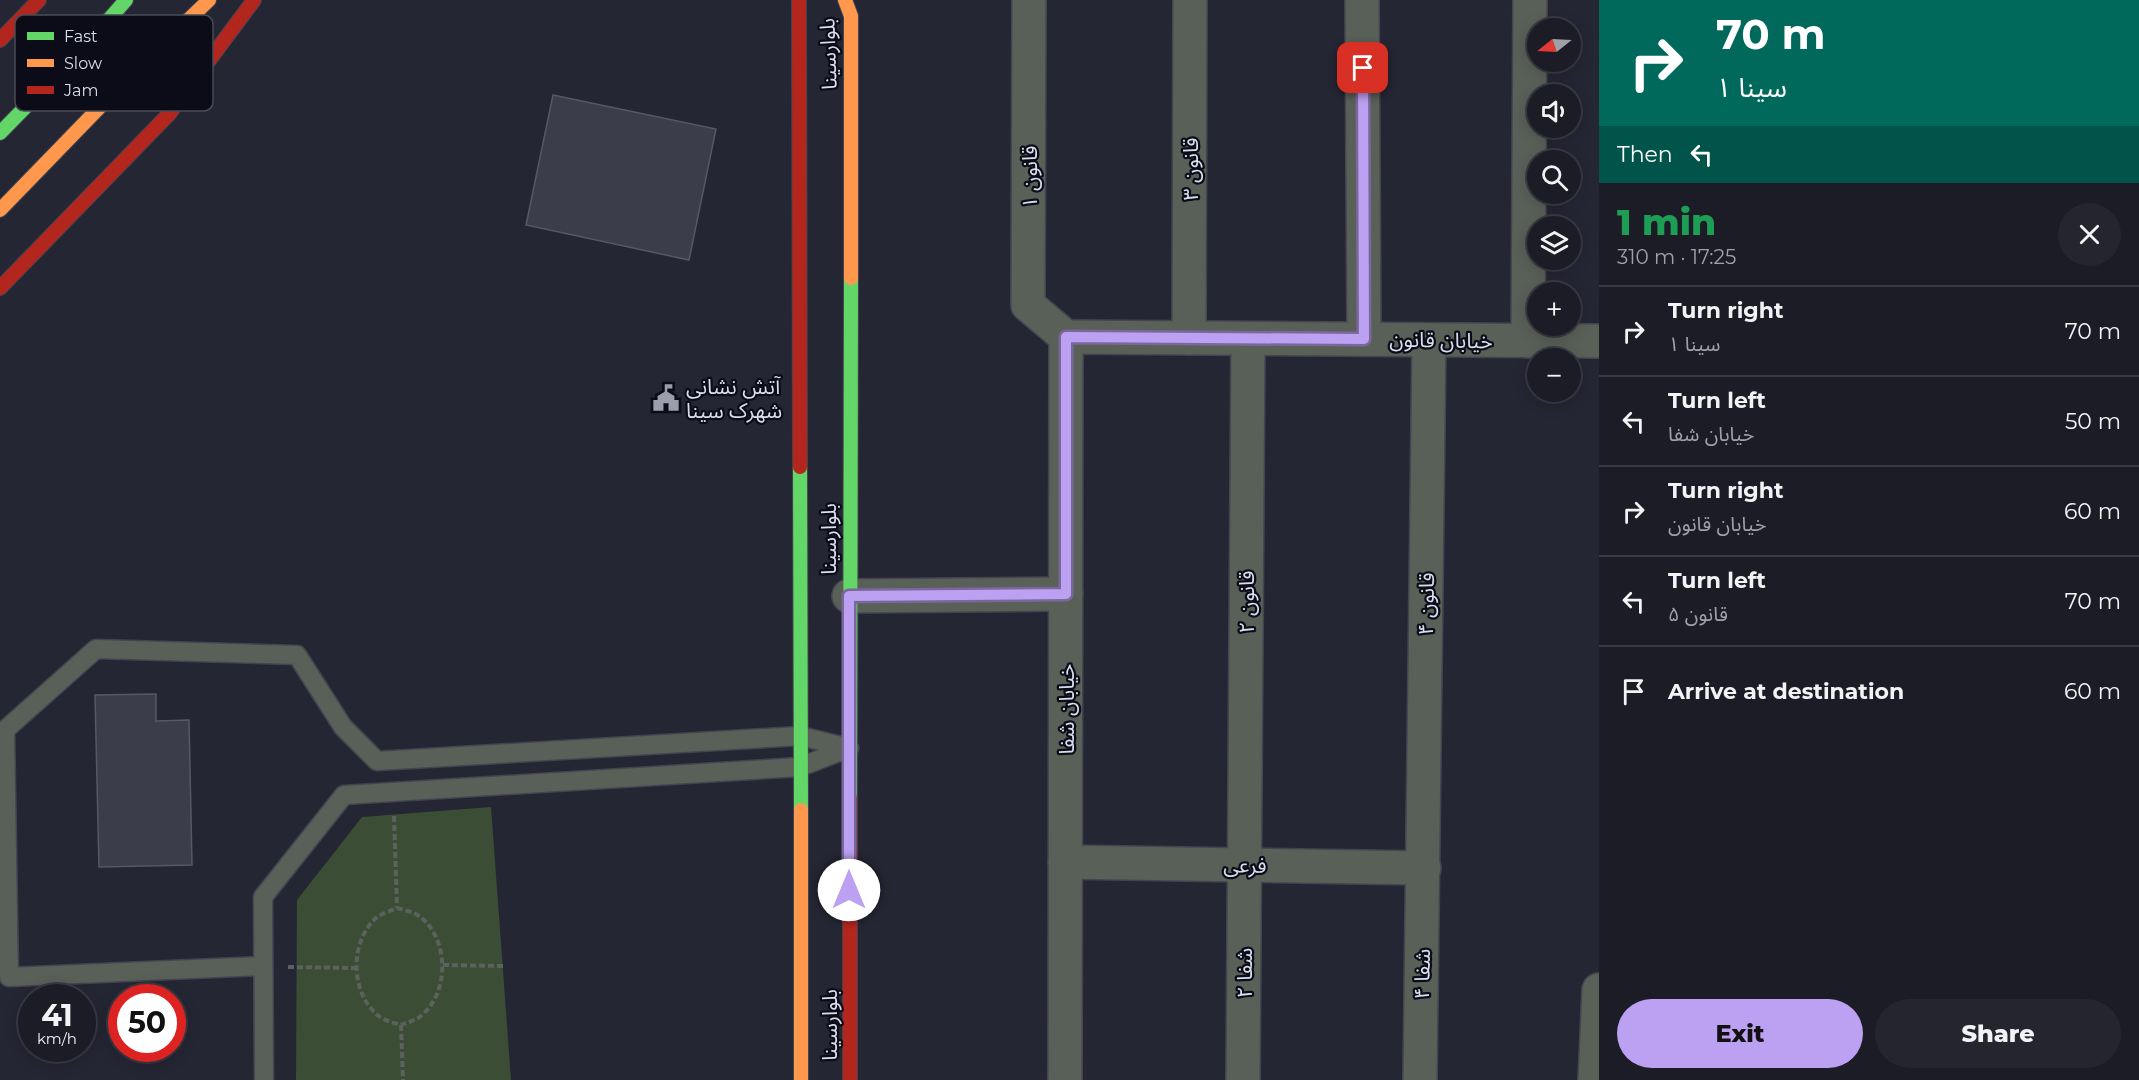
<!DOCTYPE html>
<html lang="en">
<head>
<meta charset="utf-8">
<style>
  :root { --surface:#1c1c26; --page:#25252e; --text:#f1f3f6; --muted:#a0a1a7; --line:#3a3a43; --accent:#bca0f2 }
  body { margin:0; font-family:Montserrat,"Noto Sans Arabic",sans-serif; background:var(--page); color:var(--text); height:100vh; display:flex; flex-direction:column; font-size:22px; white-space:nowrap }
  * { box-sizing:border-box; margin:0 }
  p { font-size:20px; color:var(--muted) }
  .icon { flex:none; width:33px; height:33px; fill:none; stroke:currentColor; stroke-width:2; stroke-linecap:round; stroke-linejoin:round }
  .map { position:relative; flex:1; overflow:hidden }
  .panel { display:flex; flex-direction:column; background:var(--surface); width:540px }
  .panel>* { flex:none }
  .hud { background:#00695c; color:#fff; overflow:hidden }
  .needle { width:39px; rotate:252deg }
  .tools { position:absolute; left:1527px; top:18px; display:grid; gap:12px }
  .tools a { display:grid; place-items:center; width:54px; height:54px; border-radius:50%; background:var(--surface); box-shadow:0 3px 15px #0003,0 0 0 2px var(--line); font-size:30px }
  .speed { position:absolute; left:18px; top:984px; display:flex; gap:12px; font-size:30px; font-weight:700; text-align:center }
  .speed>* { display:grid; place-content:center; width:78px; height:78px; border-radius:50%; background:var(--surface); box-shadow:0 3px 15px #0003,0 0 0 2px var(--line); line-height:1 }
  .speed small { font-size:15px; font-weight:400 }
  .speed .limit { border:9px solid #d22; background:#fff; color:#111 }
  .pin { position:absolute; display:grid; place-items:center; width:51px; height:51px; color:#fff; margin:-26px; border-radius:12px; box-shadow:0 3px 9px #0006 }
  .me { position:absolute; width:66px; margin:-33px; rotate:0deg; stroke-linejoin:round; filter:drop-shadow(0 0 4px #0008) }
  .turn { display:flex; align-items:center; gap:21px; height:126px; padding:0 18px; font-size:27px }
  .turn .icon { width:78px; height:78px; stroke-width:2.5 }
  .turn b { display:block; font-size:42px; line-height:51px }
  .then { display:flex; align-items:center; height:57px; padding:0 18px; background:#0003; gap:12px; font-size:22px }
  .round { display:grid; place-items:center; flex:none; width:63px; height:63px; border-radius:32px; background:var(--page) }
  .headline { display:flex; align-items:center; justify-content:space-between; height:102px; padding:0 18px }
  h1 { font-size:36px; font-weight:800; line-height:45px; color:#1e9e55 }
  .primary-button { display:flex; gap:12px; margin-top:auto; padding:12px 18px }
  .primary-button a { flex:1; height:69px; border-radius:36px; background:var(--accent); color:#111; font-size:24px; font-weight:800; line-height:69px; text-align:center }
  .primary-button a+a { background:var(--page); color:var(--text) }
  ul { padding:0; list-style:none }
  li { display:flex; align-items:center; gap:18px; height:90px; padding:0 18px; border-top:2px solid var(--line) }
  li div { flex:1 }
  li b { display:block; font-size:22px }
  li em { font-style:normal }
  main { display:flex; flex:1; min-height:0 }
  .map>svg:first-child { display:block }
  .green { fill:#3b4d35 }
  .building { fill:#3c3d4b; stroke:#575863; stroke-width:1.5 }
  .lines { fill:none; stroke-linecap:round; stroke-linejoin:round }
  .lane-casing { stroke:#434450; stroke-width:21 }
  .street-casing { stroke:#434450; stroke-width:36 }
  .fast-casing { stroke:#434450; stroke-width:16 }
  .slow-casing { stroke:#434450; stroke-width:16 }
  .jam-casing { stroke:#434450; stroke-width:16 }
  .path { stroke:#5c615e; stroke-width:4; stroke-dasharray:6 3; stroke-linecap:butt }
  .lane { stroke:#596057; stroke-width:18 }
  .street { stroke:#596057; stroke-width:33 }
  .fast { stroke:#63d668; stroke-width:14 }
  .slow { stroke:#ff974d; stroke-width:14 }
  .jam { stroke:#b3261e; stroke-width:14 }
  .route-casing { stroke:#7a689d; stroke-width:15 }
  .route { stroke:#bca0f2; stroke-width:10 }
  .labels { text-anchor:middle; dominant-baseline:central; stroke-width:4.5; stroke-linejoin:round; paint-order:stroke }
  .street-label { font-size:21px; fill:#dadded; stroke:#0b0c17 }
  .poi-label { font-size:21px; fill:#dadded; stroke:#0b0c17; text-anchor:start }
  .key { fill:#0b0c17; stroke:#494b57; stroke-width:1.5 }
  .key-label { font-size:16px; fill:#dadded }
</style>
</head>
<body>
<main>
<div class="map">
<svg width="1599" height="1080" viewBox="0 0 1599 1080">
  <rect width="100%" height="100%" fill="#252633"/>
  <polygon class="green" points="491,807 511,1080 296,1080 297,900 362,817"/>
  <g class="building">
    <polygon points="553,95 716,129 689,260 526,225"/>
    <polygon points="156,694 156,721 189,720 192,865 99,867 95,695"/>
  </g>
  <g class="lines">
    <defs>
      <g id="lane">
        <polyline points="263,966 9,977 5,730 96,649 297,655 343,727 377,761 800,736 849,748"/>
        <polyline points="264,1080 263,897 344,795 800,767 849,748"/>
      </g>
      <g id="street">
        <polyline points="1029,0 1028,305 1066,337"/>
        <polyline points="1362,0 1364,339"/>
        <polyline points="1066,337 1599,341"/>
        <polyline points="1189,338 1190,0"/>
        <polyline points="1528,341 1530,0"/>
        <polyline points="849,596 1066,594"/>
        <polyline points="1065,862 1424,868"/>
        <polyline points="1065,1080 1066,337"/>
        <polyline points="1243,1080 1248,339"/>
        <polyline points="1420,1080 1429,340"/>
        <polyline points="1595,1080 1599,990"/>
      </g>
      <g id="fast">
        <polyline points="0,133 90,41 126,0"/>
        <polyline points="800,467 801,810"/>
        <polyline points="850,798 851,278"/>
      </g>
      <g id="slow">
        <polyline points="845,0 851,16 851,278"/>
        <polyline points="0,210 128,78 209,0"/>
        <polyline points="801,810 801,1080"/>
      </g>
      <g id="jam">
        <polyline points="799,0 800,467"/>
        <polyline points="0,40 39,0"/>
        <polyline points="0,288 169,114 254,0"/>
        <polyline points="850,1080 850,798"/>
      </g>
    </defs>
    <use href="#lane" class="lane-casing"/>
    <use href="#street" class="street-casing"/>
    <use href="#fast" class="fast-casing"/>
    <use href="#slow" class="slow-casing"/>
    <use href="#jam" class="jam-casing"/>
    <g class="path">
      <polyline points="394,816 397,908"/>
      <path d="M397,908C404,910 414,912 419,916C449,938 450,991 422,1015C417,1020 408,1022 401,1025C395,1023 385,1021 380,1017C350,995 349,942 376,918C382,913 391,911 397,908Z"/>
      <polyline points="443,965 503,966"/>
      <polyline points="288,967 356,968"/>
      <polyline points="401,1025 403,1080"/>
    </g>
    <use href="#lane" class="lane"/>
    <use href="#street" class="street"/>
    <use href="#fast" class="fast"/>
    <use href="#slow" class="slow"/>
    <use href="#jam" class="jam"/>
  </g>
  <g class="lines">
    <defs>
      <polyline id="route" points="849,890 849,596 1066,594 1066,337 1364,339 1363,68"/>
    </defs>
    <use href="#route" class="route-casing"/>
    <use href="#route" class="route"/>
  </g>
  <defs>
    <symbol id="civic-bare" viewBox="-9 -9 18 18"><path d="M-.6-6.5H3V-4.5H.6V-3L4-1V1h2V6H-6V1h2V-1L-.6-3ZM-1.2 2.5V6h2.4V2.5Z" fill="#9b9dac" stroke="#0b0c17" stroke-width="2.5" paint-order="stroke"/></symbol>
  </defs>
  <g fill-rule="evenodd">
    <use href="#civic-bare" x="647" y="379" width="38" height="38"/>
  </g>
  <g class="labels">
    <g class="street-label">
      <text transform="translate(828 54) rotate(-92)">بلوارسینا</text>
      <text transform="translate(1190 169) rotate(-90)">قانون ۳</text>
      <text transform="translate(1029 177) rotate(-90)">قانون ۱</text>
      <text transform="translate(1441 340) rotate(1)">خیابان قانون</text>
      <text transform="translate(828 539) rotate(-90)">بلوارسینا</text>
      <text transform="translate(1246 602) rotate(-90)">قانون ۲</text>
      <text transform="translate(1426 604) rotate(-89)">قانون ۴</text>
      <text transform="translate(1066 709) rotate(-90)">خیابان شفا</text>
      <text transform="translate(1245 865) rotate(1)">فرعی</text>
      <text transform="translate(1244 973) rotate(-90)">شفا ۲</text>
      <text transform="translate(1422 974) rotate(-89)">شفا ۴</text>
      <text transform="translate(829 1025) rotate(-90)">بلوارسینا</text>
    </g>
    <g class="poi-label">
      <text x="686" y="386">آتش نشانی<tspan x="686" dy="24">شهرک سینا</tspan></text>
    </g>
  </g>
  <rect x="15" y="15" width="198" height="96" rx="9" class="key"/>
  <rect x="27" y="32" width="27" height="8" fill="#63d668"/>
  <rect x="27" y="59" width="27" height="8" fill="#ff974d"/>
  <rect x="27" y="86" width="27" height="8" fill="#b3261e"/>
  <g class="key-label">
    <text x="64" y="42">Fast</text>
    <text x="64" y="69">Slow</text>
    <text x="64" y="96">Jam</text>
  </g>
</svg>
<div class="tools">
<a><svg class="needle" viewBox="-14 -14 28 28"><path d="M0-13l5 13h-10z" fill="#e53935"/><path d="M0 13l5-13h-10z" fill="#a0a1a7"/></svg></a>
<a><svg class="icon" aria-label="sound" viewBox="0 0 24 24"><path d="M4 9h4l5-4v14l-5-4H4zM17 9q2 3 0 6"/></svg></a>
<a><svg class="icon" aria-label="search" viewBox="0 0 24 24"><circle cx="10" cy="10" r="6"/><path d="M15 15l6 6"/></svg></a>
<a><svg class="icon" aria-label="layers" viewBox="0 0 24 24"><path d="M12 4l9 5-9 5-9-5zM3 14l9 5 9-5"/></svg></a>
<a>+</a>
<a>−</a>
</div>
<div class="speed"><div>41<small>km/h</small></div><div class="limit">50</div></div>
<div class="pin" style="left:1363px;top:68px;background:#d93025"><svg class="icon" aria-label="arrive" viewBox="0 0 24 24"><path d="M6 21V4h12l-3 4 3 4H6"/></svg></div>
<svg class="me" style="left:849px;top:890px" viewBox="-20 -20 40 40"><circle r="19" fill="#fff"/><path d="M0-13L10 11 0 6-10 11z" fill="#bca0f2"/></svg>
</div>
<section class="panel">
<div class="hud">
<div class="turn"><svg class="icon" aria-label="right" viewBox="0 0 24 24"><path d="M7 20v-9h11M14 6l5 5-5 5"/></svg><div><b>70 m</b>سینا ۱</div></div>
<div class="then">Then<svg class="icon" aria-label="left" viewBox="0 0 24 24"><path d="M17 20v-9H6M10 6l-5 5 5 5"/></svg></div>
</div>
<div class="headline"><div><h1>1 min</h1><p>310 m · 17:25</p></div><a class="round"><svg class="icon" aria-label="close" viewBox="0 0 24 24"><path d="M6 6l12 12M18 6L6 18"/></svg></a></div>
<ul>
<li><svg class="icon" aria-label="right" viewBox="0 0 24 24"><path d="M7 20v-9h11M14 6l5 5-5 5"/></svg><div><b>Turn right</b><p>سینا ۱</p></div><em>70 m</em></li>
<li><svg class="icon" aria-label="left" viewBox="0 0 24 24"><path d="M17 20v-9H6M10 6l-5 5 5 5"/></svg><div><b>Turn left</b><p>خیابان شفا</p></div><em>50 m</em></li>
<li><svg class="icon" aria-label="right" viewBox="0 0 24 24"><path d="M7 20v-9h11M14 6l5 5-5 5"/></svg><div><b>Turn right</b><p>خیابان قانون</p></div><em>60 m</em></li>
<li><svg class="icon" aria-label="left" viewBox="0 0 24 24"><path d="M17 20v-9H6M10 6l-5 5 5 5"/></svg><div><b>Turn left</b><p>قانون ۵</p></div><em>70 m</em></li>
<li><svg class="icon" aria-label="arrive" viewBox="0 0 24 24"><path d="M6 21V4h12l-3 4 3 4H6"/></svg><div><b>Arrive at destination</b></div><em>60 m</em></li>
</ul>
<div class="primary-button"><a>Exit</a><a>Share</a></div>
</section>
</main>
</body>
</html>
